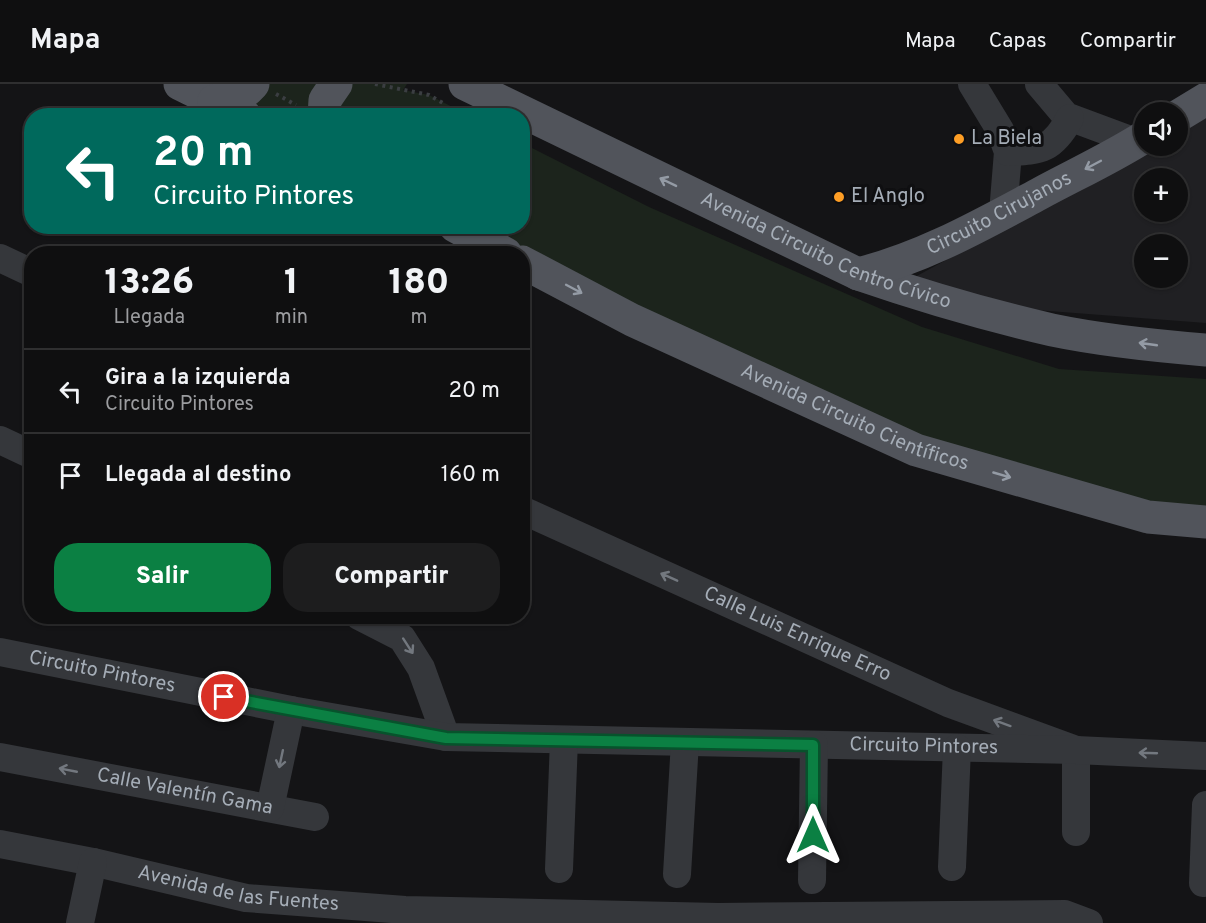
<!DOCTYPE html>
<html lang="es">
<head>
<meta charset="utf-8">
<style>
  :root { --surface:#0f0f10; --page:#1d1d1e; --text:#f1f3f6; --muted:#9b9c9f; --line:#2f2f30; --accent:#0b8043 }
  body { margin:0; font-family:Overpass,sans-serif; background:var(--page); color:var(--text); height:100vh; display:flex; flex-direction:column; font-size:22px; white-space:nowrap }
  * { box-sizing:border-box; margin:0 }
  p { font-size:20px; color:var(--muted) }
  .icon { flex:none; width:33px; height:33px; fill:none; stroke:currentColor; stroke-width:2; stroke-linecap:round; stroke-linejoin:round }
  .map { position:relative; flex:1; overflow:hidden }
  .side { position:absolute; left:24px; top:162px; width:506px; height:378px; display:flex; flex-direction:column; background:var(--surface); border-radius:24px; box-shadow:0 2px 4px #0004,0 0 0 2px var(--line) }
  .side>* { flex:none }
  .banner { position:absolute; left:24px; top:24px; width:506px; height:126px; border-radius:24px; box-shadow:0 2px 4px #0004,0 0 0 2px var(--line); background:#00695c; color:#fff; overflow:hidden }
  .tools { position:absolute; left:1134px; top:18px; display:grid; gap:12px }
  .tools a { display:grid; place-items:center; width:54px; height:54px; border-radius:50%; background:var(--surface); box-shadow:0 2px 4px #0004,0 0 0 2px var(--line); font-size:30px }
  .pin { position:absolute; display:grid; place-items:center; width:51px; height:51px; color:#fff; margin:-26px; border:3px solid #fff; border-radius:50%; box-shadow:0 2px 6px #0007 }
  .me { position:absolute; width:66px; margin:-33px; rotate:0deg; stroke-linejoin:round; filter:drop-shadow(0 0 4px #0008) }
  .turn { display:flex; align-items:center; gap:21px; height:126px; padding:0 30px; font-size:27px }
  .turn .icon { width:78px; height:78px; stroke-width:2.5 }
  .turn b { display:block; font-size:42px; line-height:51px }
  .eta { display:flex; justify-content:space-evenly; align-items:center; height:102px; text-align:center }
  .eta b { font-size:36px; font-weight:800; line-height:42px }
  .button { display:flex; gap:12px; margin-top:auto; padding:12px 30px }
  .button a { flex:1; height:69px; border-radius:24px; background:var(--accent); color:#fff; font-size:24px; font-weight:800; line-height:69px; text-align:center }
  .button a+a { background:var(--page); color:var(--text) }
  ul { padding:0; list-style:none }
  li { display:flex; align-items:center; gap:18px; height:84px; padding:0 30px; border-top:2px solid var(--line) }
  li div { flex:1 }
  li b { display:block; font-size:22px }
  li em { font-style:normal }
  header { display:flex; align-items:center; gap:36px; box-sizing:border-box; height:84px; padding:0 30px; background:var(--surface); border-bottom:2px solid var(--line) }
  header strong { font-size:28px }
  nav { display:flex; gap:33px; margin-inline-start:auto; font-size:21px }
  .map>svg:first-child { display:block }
  .built { fill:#202023; fill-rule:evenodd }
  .green { fill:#1c241c }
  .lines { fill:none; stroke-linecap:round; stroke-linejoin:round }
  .path { stroke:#3b3e42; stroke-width:4; stroke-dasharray:3 4.5; stroke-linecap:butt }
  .minor { stroke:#35373b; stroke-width:28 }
  .major { stroke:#51545b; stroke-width:33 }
  .oneway { stroke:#949ba5 }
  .oneway2 { stroke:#73787f }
  .route-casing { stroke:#07532c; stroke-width:15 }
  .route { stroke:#0b8043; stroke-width:10 }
  .poi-dot { fill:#fe9e25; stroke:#0f0f11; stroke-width:2 }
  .labels { text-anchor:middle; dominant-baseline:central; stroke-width:6; stroke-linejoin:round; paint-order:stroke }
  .poi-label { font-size:20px; fill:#a5adb7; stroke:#0f0f11; text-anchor:start }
  .street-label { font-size:20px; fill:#a5adb7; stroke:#0f0f11 }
</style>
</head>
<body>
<header>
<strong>Mapa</strong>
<nav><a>Mapa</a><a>Capas</a><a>Compartir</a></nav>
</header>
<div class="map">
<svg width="1206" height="839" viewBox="0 0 1206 839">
  <rect width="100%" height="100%" fill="#141416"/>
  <path class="built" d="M1206,34V239L1036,226L924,201L915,193L1155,62H1178V49ZM1144,94H1178V128H1144ZM1144,160H1178V194H1144Z"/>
  <g class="green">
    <polygon points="199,0 407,0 403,6 429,11 468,31 261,31"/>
    <polygon points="522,59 649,123 922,243 1059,285 1206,295 1206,428 1151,422 918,357 635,229 480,143 522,142"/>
  </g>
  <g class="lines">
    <g class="path">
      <polyline points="375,0 429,11 443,19"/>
      <polyline points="276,10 296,21"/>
    </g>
    <g class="minor">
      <polyline points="972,0 1000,46 1008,68 1003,129"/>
      <polyline points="1039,0 1066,32 1136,58"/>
      <path d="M1008,68C1042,67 1053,65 1070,34"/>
      <polyline points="0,174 32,189"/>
      <polyline points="0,356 32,371"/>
      <path id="s1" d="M522,426L948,619L1076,666V748"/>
      <polyline points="359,532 402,554 421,584 446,653"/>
      <path id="s2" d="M0,568L291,626L446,653L1076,666L1206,672"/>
      <path id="s3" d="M0,673L315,733"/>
      <polyline points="270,724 291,626"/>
      <path id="s4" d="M0,760L93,778L246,814L405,826L718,833L1065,830L1089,839"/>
      <polyline points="952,783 957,664"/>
      <polyline points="559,785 564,656"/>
      <polyline points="677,790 685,658"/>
      <polyline points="812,796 814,661"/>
      <polyline points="1203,799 1206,721"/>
      <polyline points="80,839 93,778"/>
    </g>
    <g class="major">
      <polyline points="180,0 245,32"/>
      <path id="s5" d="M465,0L858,190C922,212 987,231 1052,246C1100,256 1157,262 1206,266"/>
      <polyline points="214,17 247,6 253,0"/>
      <polyline points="324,32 325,16 336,0"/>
      <polyline points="1178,32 1206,15"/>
      <polyline points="455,142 506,170"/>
      <path id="s6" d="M522,178L632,236L916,366L1148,433L1206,438"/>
      <path id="s7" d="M858,190C923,174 981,141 1039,110C1074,91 1111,74 1144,53"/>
    </g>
  </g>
  <defs><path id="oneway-shaft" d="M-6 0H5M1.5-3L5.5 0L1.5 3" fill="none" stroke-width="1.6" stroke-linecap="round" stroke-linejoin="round" transform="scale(1.5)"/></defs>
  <g class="oneway">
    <use href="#oneway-shaft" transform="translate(1093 81) rotate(152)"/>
    <use href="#oneway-shaft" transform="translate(668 98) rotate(-154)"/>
    <use href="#oneway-shaft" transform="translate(574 205) rotate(28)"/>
    <use href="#oneway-shaft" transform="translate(1148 260) rotate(-172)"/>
    <use href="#oneway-shaft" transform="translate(1002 391) rotate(16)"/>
  </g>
  <g class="oneway2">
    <use href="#oneway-shaft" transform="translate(669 493) rotate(-156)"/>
    <use href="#oneway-shaft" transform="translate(408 562) rotate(57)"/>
    <use href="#oneway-shaft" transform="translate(1002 639) rotate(-160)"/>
    <use href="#oneway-shaft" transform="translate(1148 669) rotate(-178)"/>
    <use href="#oneway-shaft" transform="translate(281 675) rotate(102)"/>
    <use href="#oneway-shaft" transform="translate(68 686) rotate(-169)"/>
  </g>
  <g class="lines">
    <defs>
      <polyline id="route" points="224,613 446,654 813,661 813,751"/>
    </defs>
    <use href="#route" class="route-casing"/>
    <use href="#route" class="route"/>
  </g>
  <g class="poi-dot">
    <circle cx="959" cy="55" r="6"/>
    <circle cx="839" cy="113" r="6"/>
  </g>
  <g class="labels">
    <g class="poi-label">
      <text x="971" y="55">La Biela</text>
      <text x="851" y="113">El Anglo</text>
    </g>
    <g class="street-label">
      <text stroke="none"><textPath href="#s7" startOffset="154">Circuito Cirujanos</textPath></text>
      <text stroke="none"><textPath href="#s5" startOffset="398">Avenida Circuito Centro Cívico</textPath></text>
      <text stroke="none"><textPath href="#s6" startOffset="368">Avenida Circuito Científicos</textPath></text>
      <text stroke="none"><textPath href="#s1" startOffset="302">Calle Luis Enrique Erro</textPath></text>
      <text stroke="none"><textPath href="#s2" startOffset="104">Circuito Pintores</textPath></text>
      <text stroke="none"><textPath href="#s2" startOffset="932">Circuito Pintores</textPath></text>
      <text stroke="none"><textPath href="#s3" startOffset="188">Calle Valentín Gama</textPath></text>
      <text stroke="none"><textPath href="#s4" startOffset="243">Avenida de las Fuentes</textPath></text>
    </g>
  </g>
</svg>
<div class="tools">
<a><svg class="icon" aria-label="sound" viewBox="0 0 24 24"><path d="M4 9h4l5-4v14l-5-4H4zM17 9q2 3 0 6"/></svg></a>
<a>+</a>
<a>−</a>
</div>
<div class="pin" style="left:224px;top:613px;background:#d93025"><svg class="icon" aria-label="arrive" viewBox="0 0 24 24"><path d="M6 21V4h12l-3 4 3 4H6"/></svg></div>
<svg class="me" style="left:813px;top:751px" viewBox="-20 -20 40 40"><path d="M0-17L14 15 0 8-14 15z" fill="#0b8043" stroke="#fff" stroke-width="4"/></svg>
<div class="banner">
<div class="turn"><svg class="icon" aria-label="left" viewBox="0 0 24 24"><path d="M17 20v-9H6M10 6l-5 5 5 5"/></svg><div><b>20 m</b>Circuito Pintores</div></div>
</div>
<section class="side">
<div class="eta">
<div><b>13:26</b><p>Llegada</p></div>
<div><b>1</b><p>min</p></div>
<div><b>180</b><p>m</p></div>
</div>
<ul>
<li><svg class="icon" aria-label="left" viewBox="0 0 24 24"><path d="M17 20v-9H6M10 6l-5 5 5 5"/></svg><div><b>Gira a la izquierda</b><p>Circuito Pintores</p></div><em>20 m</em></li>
<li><svg class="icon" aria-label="arrive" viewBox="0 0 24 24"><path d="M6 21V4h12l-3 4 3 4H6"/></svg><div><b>Llegada al destino</b></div><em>160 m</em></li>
</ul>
<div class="button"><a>Salir</a><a>Compartir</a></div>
</section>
</div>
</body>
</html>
